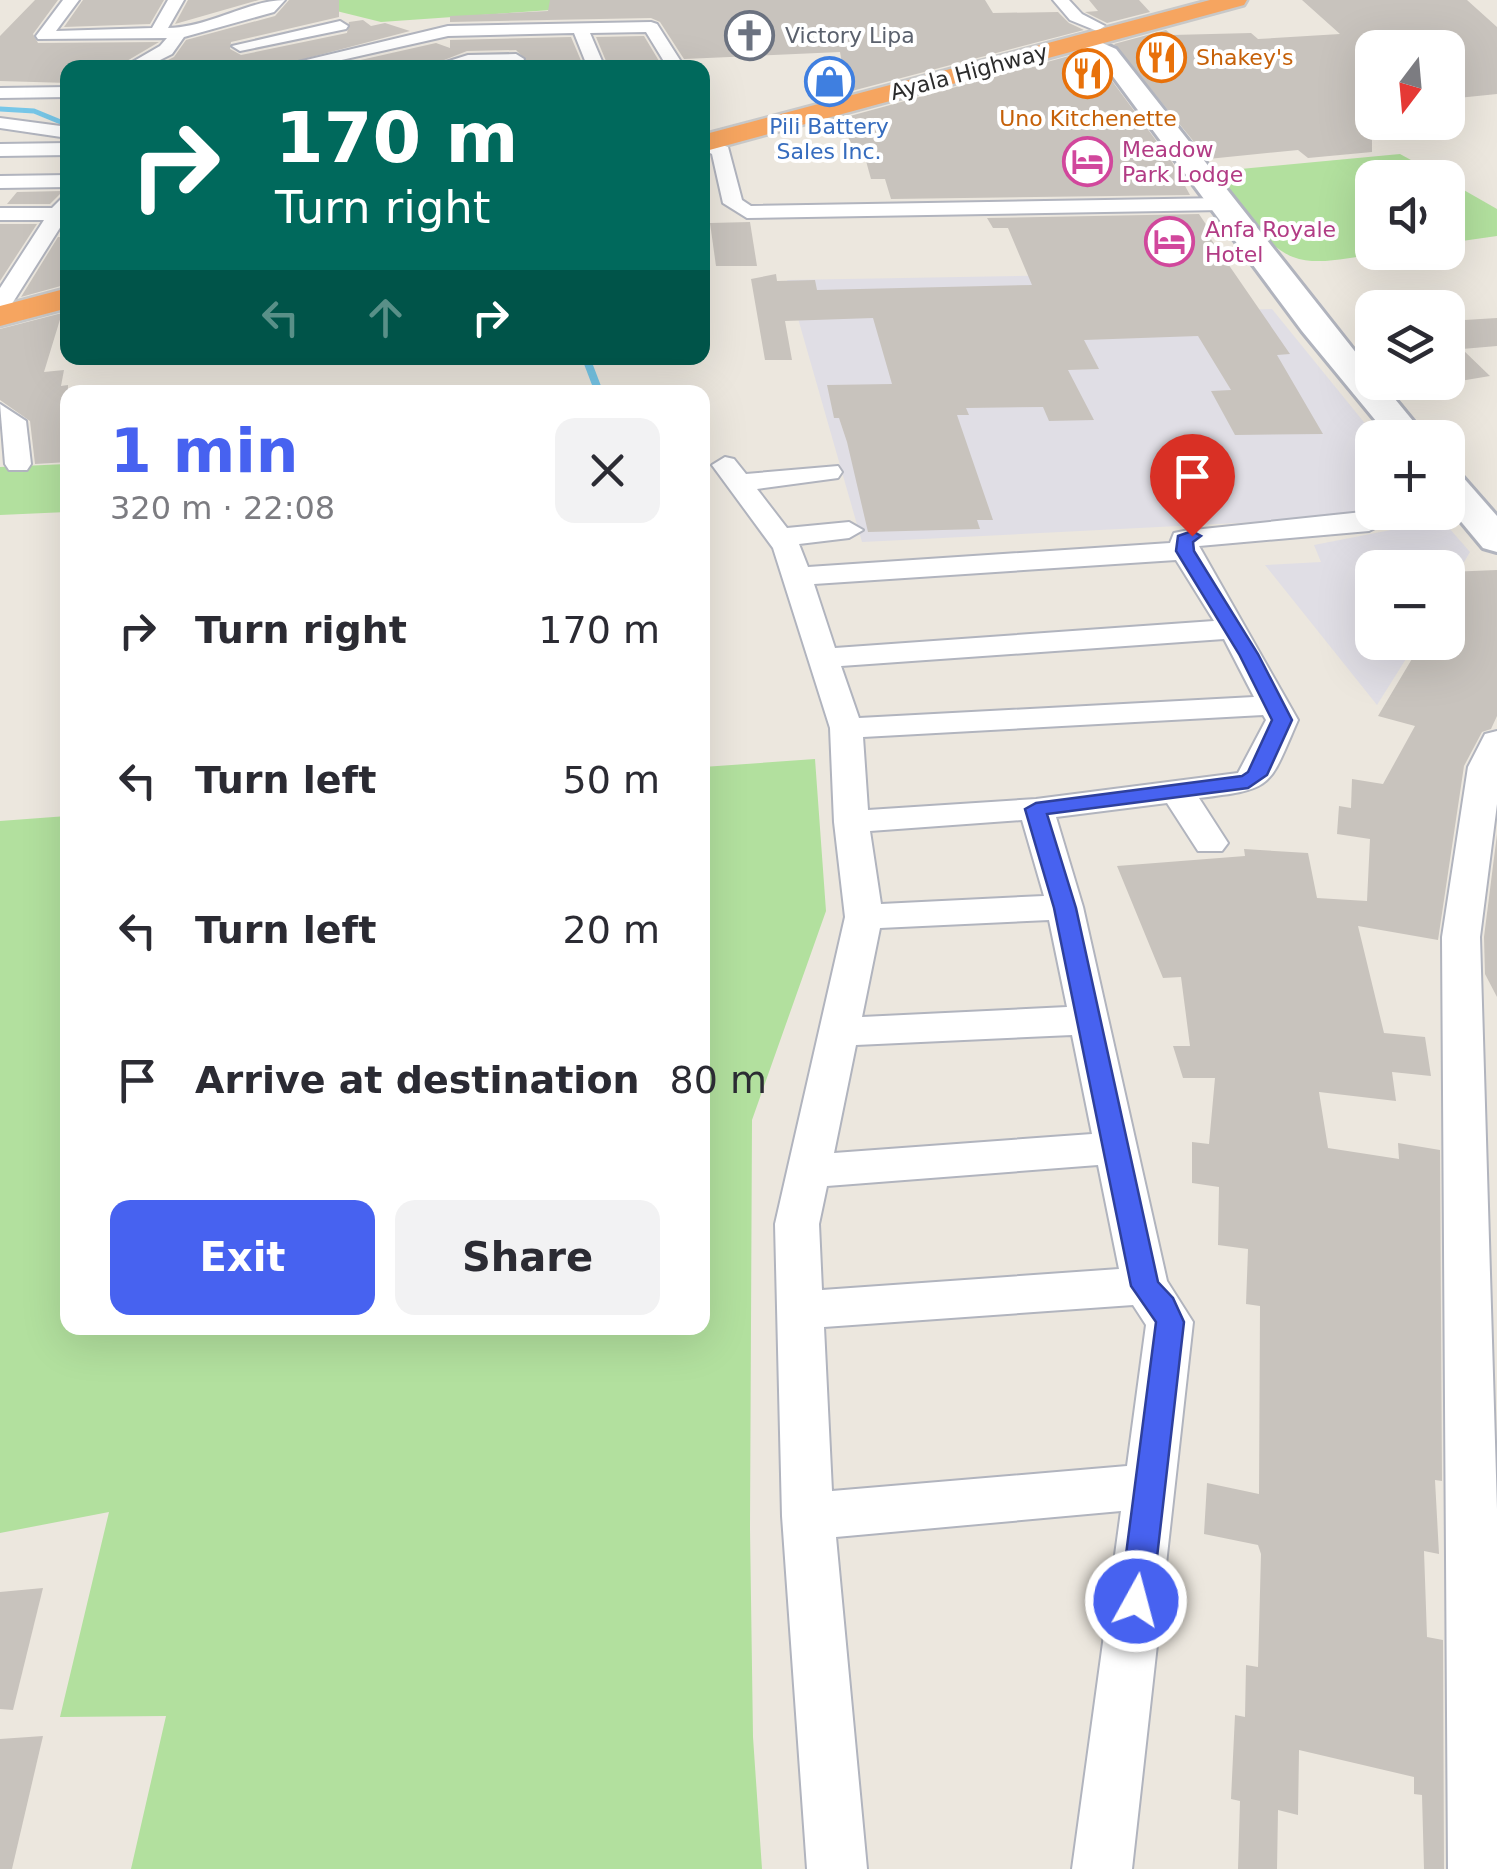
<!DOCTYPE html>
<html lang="en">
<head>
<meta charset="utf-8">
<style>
  :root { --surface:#fff; --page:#f2f2f3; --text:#2b2b33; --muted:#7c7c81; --accent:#4762f0 }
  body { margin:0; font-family:"DejaVu Sans",sans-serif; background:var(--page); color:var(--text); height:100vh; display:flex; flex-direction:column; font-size:38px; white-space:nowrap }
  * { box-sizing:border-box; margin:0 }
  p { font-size:32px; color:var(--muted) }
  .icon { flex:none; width:55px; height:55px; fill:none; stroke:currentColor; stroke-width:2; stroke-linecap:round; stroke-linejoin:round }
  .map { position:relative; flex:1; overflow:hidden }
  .panel { position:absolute; left:60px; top:385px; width:650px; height:950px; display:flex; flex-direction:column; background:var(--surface); border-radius:20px; box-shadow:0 10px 40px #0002 }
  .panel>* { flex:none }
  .hud { position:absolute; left:60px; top:60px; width:650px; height:305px; border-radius:20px; box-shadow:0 10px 40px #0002; background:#00695c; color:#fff; overflow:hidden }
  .needle { width:65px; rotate:196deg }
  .fabs { position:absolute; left:1355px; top:30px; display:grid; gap:20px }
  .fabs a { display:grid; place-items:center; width:110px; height:110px; border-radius:20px; background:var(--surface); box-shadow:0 10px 40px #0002; font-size:50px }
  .pin { position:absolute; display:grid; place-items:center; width:85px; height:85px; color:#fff; margin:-102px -42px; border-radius:50% 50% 50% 0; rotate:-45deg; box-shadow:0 0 10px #0007 }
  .pin .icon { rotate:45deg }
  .me { position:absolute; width:110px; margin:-55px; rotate:7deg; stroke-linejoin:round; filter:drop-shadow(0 0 8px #0008) }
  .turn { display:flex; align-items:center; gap:35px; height:210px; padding:0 50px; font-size:45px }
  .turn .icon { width:130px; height:130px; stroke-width:2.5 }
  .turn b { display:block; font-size:70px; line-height:85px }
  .lanes { display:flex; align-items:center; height:95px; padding:0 50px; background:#0003; justify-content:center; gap:50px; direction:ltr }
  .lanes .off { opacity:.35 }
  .round { display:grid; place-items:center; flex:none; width:105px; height:105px; border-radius:20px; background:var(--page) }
  .summary { display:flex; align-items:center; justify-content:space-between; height:170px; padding:0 50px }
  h1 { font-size:60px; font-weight:600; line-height:75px; color:var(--accent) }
  .primary-button { display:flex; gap:20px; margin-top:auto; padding:20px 50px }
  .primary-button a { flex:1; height:115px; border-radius:20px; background:var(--accent); color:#fff; font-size:40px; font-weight:600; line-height:115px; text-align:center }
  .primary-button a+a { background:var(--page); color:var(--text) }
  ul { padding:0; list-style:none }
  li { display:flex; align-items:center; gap:30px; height:150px; padding:0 50px }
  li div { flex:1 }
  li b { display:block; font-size:38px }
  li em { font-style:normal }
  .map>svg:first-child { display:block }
  .industrial { fill:#e0dee5 }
  .green { fill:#b2e09e }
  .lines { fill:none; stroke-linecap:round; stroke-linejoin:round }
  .stream-far1 { stroke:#77c7e8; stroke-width:5 }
  .stream { stroke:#77c7e8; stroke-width:8 }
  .building { fill:#c8c3bd }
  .street-casing { stroke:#b1b4be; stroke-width:4 }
  .secondary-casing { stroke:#b1b4be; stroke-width:6 }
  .highway-casing { stroke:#c8c8c8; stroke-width:5 }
  .street { fill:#fff; fill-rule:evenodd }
  .secondary { fill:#fff; fill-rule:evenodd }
  .highway { fill:#f6a560; fill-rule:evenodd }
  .route { fill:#4762f0; stroke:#2e409c; stroke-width:2.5 }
  .labels { text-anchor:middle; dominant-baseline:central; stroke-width:8; stroke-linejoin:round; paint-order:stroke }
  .far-worship-label { font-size:22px; fill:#5b616d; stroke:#fff; text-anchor:start }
  .far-food-label { font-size:22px; fill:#c56008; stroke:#fff; text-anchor:start }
  .far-street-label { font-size:22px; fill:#2b2b2b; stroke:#fff }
  .far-shop-label { font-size:22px; fill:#366cbe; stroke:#fff }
  .far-hotel-label { font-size:22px; fill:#b23c85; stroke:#fff; text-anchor:start }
</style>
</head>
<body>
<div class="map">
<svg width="1497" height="1869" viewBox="0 0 1497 1869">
  <rect width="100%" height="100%" fill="#ece7de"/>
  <g class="industrial">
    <polygon points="1180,273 1201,311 1272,309 1376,437 1372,438 1372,512 1339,518 862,542 787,280"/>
    <polygon points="1442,520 1470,552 1448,589 1448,568 1372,568 1372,642 1416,643 1377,705 1265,565 1321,562 1314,545"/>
  </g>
  <g class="green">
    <polygon points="292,0 579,0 579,8 381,22"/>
    <path d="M1400,154L1442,177L1372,178V252L1381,253C1355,256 1319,267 1293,257C1264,246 1228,196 1209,172Z"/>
    <polygon points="1448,181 1497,209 1497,236 1448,243"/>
    <polygon points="67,464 67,512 0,515 0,467"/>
    <polygon points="815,759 826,911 752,1120 750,1529 753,1737 762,1869 131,1869 166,1716 60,1717 109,1512 0,1533 0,821 67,816 68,1328 702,1328 703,767"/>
  </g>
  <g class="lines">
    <polyline class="stream-far1" points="0,109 34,111 68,125"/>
    <polyline class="stream" points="586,358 599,392"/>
  </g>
  <g class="building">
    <polygon points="35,0 58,0 33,34 38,43 159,42 120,65 68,66 68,83 0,81 0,36"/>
    <polygon points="83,0 164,0 150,24 64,27"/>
    <polygon points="188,0 259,0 175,24"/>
    <polygon points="289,0 339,0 339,17 231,42 230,49 241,55 347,33 349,22 363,20 371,26 385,23 410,31 270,68 154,67 174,57 186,40 275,16"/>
    <polygon points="550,0 985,0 993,13 1058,12 1069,23 1084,30 829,97 819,76 843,70 840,52 684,59 660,22 651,18 450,22 450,16 548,11"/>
    <polygon points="1089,0 1139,0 1150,12 1107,23 1085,12 1098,11"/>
    <polygon points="1302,0 1467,0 1497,27 1497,94 1448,99 1448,48 1372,48 1372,152 1308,158 1298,150 1208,159 1114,44 1166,30 1172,35 1251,33 1258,39 1340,34"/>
    <polygon points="644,36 659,61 606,61 596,37"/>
    <polygon points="571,37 582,63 579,68 508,68 522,67 527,61 516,50 467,51 424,68 325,68 436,43 450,48 450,40"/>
    <polygon points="1080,53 1098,62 1172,162 1190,195 891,199 885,179 871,179 866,161 860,161 839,119"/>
    <polygon points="63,191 50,204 7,204 17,192"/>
    <polygon points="1199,214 1207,226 1204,229 1290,354 1277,355 1323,434 1235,435 1211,391 1231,390 1198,336 1084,340 1099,369 1068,370 1094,420 1049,421 1043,407 966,408 969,415 957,415 993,520 977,520 980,529 868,532 847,442 839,418 834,418 827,385 892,384 873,318 785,321 792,360 765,360 751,279 776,274 777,281 815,280 817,290 1032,285 1008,228 993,228 987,218"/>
    <polygon points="750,222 757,266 716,266 710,223"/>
    <polygon points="0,224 37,224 0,281"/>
    <polygon points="58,237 68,237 68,284 21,297"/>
    <polygon points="62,313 44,372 64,370 61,386 68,385 68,462 35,464 30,421 0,400 0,329"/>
    <polygon points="1497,318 1497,346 1462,349 1490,376 1448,383 1448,321"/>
    <polygon points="1497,570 1497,716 1491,729 1482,732 1464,766 1438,940 1358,926 1384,1033 1425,1037 1431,1076 1392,1072 1396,1101 1319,1092 1328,1148 1399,1159 1398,1143 1440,1150 1442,1481 1435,1480 1439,1554 1424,1551 1427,1637 1443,1640 1444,1869 1424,1869 1422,1795 1414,1794 1414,1777 1299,1750 1298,1815 1278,1810 1277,1869 1238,1869 1240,1801 1231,1799 1235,1715 1245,1717 1246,1665 1258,1667 1261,1554 1258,1545 1204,1534 1207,1483 1259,1494 1260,1306 1246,1304 1248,1249 1218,1245 1219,1187 1192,1183 1192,1142 1209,1144 1215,1078 1183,1078 1173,1046 1190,1046 1181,977 1163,978 1117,866 1245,856 1244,849 1308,853 1317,898 1367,901 1370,839 1337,834 1339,806 1351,808 1352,779 1383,784 1415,726 1378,716 1422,642 1448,642 1448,572"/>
    <polygon points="1497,834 1497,997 1485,974 1484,937"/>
    <polygon points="43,1588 13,1710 0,1709 0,1592"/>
    <polygon points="43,1736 12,1869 0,1869 0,1739"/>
  </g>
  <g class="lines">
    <defs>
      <g id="street">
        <path d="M63,0H79L56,31L152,28L168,0H184L168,28C210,27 249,0 285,0L274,12L184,37L172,54L144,68H122L160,46L167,38L38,39L36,36Z"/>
        <polygon points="1053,0 1069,0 1082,14 1105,26 1097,31 1070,20"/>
        <polygon points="340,21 348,26 346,29 240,51 232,46"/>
        <polygon points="651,22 657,24 685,68 668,68 646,32 590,33 605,68 588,68 574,33 448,36 306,68 273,68 448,26"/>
        <polygon points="516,54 524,59 522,63 427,68 468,55"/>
        <polygon points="68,87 68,97 0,98 0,88"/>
        <polygon points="0,118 68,127 68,138 0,128"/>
        <polygon points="702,138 728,147 742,200 751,206 1223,198 1233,204 1223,210 747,218 723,203 712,154 702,149"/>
        <polygon points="68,143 68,155 0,156 0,144"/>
        <polygon points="68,175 68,187 0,188 0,176"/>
        <polygon points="68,192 68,215 8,310 0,312 0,288 44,220 0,220 0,208 52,208"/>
        <polygon points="0,404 26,421 31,464 27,470 9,470 5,464"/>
        <path d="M725,457L734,459L746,474L838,466L842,472L838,478L757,489L787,528L849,522L863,530L849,538L799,544L808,567L1170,543L1174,533L1184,531L1372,511L1406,512L1369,531L1199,546L1298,720C1268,788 1275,789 1199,798L1228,843L1222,851H1198L1167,803L1056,817L1083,907L1167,1281L1193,1322L1132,1869H1072L1121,1511L836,1537L867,1869H807L782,1516L775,1224L845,917L834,822L830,728L773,548L712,465ZM1176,560L1214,621L835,648L814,584ZM1224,639L1254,697L859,718L841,666ZM1263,715L1266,720L1238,773L1036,799L868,810L863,737ZM1022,820L1044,896L881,904L870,831ZM1049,920L1067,1007L862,1017L880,928ZM1072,1035L1092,1134L834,1153L856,1045ZM1098,1165L1119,1269L822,1290L819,1224L827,1186ZM1133,1305L1146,1325L1127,1466L832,1491L824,1327Z"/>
        <polygon points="1497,731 1497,804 1480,937 1497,1509 1497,1869 1448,1869 1442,937 1468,767 1485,734"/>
      </g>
      <g id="secondary">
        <polygon points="1084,35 1116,49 1372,373 1372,382 1381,382 1427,438 1390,438 1302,331 1100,59 1076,47 1076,37"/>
        <polygon points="1448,472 1461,475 1497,516 1497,552 1483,548 1448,506"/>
      </g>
      <g id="highway">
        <polygon points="1210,0 1247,0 1244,5 702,152 702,135"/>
        <polygon points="68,288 68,308 0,326 0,306"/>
      </g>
    </defs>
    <use href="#street" class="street-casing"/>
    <use href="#secondary" class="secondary-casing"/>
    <use href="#highway" class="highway-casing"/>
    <use href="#street" class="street"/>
    <use href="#secondary" class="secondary"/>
    <use href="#highway" class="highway"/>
  </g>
  <polygon class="route" points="1192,531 1201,536 1193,542 1194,551 1258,654 1292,720 1267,775 1248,788 1047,814 1076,908 1158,1282 1173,1298 1184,1322 1152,1601 1147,1611 1136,1616 1125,1611 1120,1601 1156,1322 1131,1286 1054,908 1025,809 1036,803 1242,776 1248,772 1272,720 1239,654 1176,551 1178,536"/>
  <defs>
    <symbol id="church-ring" viewBox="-11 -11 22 22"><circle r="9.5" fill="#fff" stroke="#6b7280" stroke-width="1.5"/><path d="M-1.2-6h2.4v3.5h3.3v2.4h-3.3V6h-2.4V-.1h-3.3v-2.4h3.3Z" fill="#6b7280"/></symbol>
    <symbol id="restaurant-ring" viewBox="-11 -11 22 22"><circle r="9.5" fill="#fff" stroke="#e8710a" stroke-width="1.5"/><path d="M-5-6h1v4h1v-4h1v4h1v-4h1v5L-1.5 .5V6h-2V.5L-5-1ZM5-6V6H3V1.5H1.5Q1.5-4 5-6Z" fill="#e8710a"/></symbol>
    <symbol id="shop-ring" viewBox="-11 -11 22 22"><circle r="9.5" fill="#fff" stroke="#3f7fe0" stroke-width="1.5"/><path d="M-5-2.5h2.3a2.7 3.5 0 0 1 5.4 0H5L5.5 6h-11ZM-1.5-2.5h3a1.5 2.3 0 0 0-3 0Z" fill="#3f7fe0"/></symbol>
    <symbol id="hotel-ring" viewBox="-11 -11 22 22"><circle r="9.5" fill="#fff" stroke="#d1479c" stroke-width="1.5"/><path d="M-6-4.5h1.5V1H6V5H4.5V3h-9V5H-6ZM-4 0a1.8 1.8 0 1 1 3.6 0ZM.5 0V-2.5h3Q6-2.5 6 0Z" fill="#d1479c"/></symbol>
  </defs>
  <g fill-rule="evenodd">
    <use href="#church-ring" x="722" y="8" width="55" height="55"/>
    <use href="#restaurant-ring" x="1134" y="30" width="55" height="55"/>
    <use href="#restaurant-ring" x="1060" y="46" width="55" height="55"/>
    <use href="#shop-ring" x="802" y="54" width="55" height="55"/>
    <use href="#hotel-ring" x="1060" y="134" width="55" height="55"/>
    <use href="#hotel-ring" x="1142" y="214" width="55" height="55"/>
  </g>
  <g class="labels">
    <g class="far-worship-label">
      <text x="785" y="35">Victory Lipa</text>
    </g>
    <g class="far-food-label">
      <text x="1196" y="57">Shakey's</text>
      <text x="1088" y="118" text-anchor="middle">Uno Kitchenette</text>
    </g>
    <g class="far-street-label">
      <text transform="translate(969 72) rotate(-15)">Ayala Highway</text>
    </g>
    <g class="far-shop-label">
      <text x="829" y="126">Pili Battery<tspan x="829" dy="25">Sales Inc.</tspan></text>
    </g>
    <g class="far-hotel-label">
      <text x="1122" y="149">Meadow<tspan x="1122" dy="25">Park Lodge</tspan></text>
      <text x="1205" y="229">Anfa Royale<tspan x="1205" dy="25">Hotel</tspan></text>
    </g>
  </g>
</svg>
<div class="fabs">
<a><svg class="needle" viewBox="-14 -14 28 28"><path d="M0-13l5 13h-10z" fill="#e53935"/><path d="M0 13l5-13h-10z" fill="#7c7c81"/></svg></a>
<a><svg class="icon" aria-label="sound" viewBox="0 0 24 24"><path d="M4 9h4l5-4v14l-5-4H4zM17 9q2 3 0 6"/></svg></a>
<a><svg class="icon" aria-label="layers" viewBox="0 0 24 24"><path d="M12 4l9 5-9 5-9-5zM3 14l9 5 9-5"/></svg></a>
<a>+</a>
<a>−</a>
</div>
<div class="pin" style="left:1192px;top:536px;background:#d93025"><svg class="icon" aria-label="arrive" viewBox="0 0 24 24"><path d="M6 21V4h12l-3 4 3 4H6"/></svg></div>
<svg class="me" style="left:1136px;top:1601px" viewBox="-20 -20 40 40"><circle r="17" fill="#4762f0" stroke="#fff" stroke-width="3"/><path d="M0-11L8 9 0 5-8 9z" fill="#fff"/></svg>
<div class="hud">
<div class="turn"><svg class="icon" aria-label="right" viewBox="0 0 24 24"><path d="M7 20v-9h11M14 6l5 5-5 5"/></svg><div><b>170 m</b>Turn right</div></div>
<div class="lanes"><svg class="icon off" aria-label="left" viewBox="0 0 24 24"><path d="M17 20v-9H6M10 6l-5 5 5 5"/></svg><svg class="icon off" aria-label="ahead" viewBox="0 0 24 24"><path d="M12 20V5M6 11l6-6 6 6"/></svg><svg class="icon" aria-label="right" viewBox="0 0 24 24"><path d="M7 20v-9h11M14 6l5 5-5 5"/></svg></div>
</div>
<section class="panel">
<div class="summary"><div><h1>1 min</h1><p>320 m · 22:08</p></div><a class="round"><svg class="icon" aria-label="close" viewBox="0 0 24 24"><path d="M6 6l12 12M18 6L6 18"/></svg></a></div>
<ul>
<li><svg class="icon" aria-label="right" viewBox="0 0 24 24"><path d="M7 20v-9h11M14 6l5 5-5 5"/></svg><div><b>Turn right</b></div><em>170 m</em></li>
<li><svg class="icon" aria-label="left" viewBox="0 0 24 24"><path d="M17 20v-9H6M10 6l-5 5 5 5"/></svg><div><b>Turn left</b></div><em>50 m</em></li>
<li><svg class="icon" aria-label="left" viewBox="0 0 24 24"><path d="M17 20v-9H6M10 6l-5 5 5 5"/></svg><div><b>Turn left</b></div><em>20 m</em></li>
<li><svg class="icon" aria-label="arrive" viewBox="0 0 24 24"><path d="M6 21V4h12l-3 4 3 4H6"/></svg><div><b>Arrive at destination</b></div><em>80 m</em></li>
</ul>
<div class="primary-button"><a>Exit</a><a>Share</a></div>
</section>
</div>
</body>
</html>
